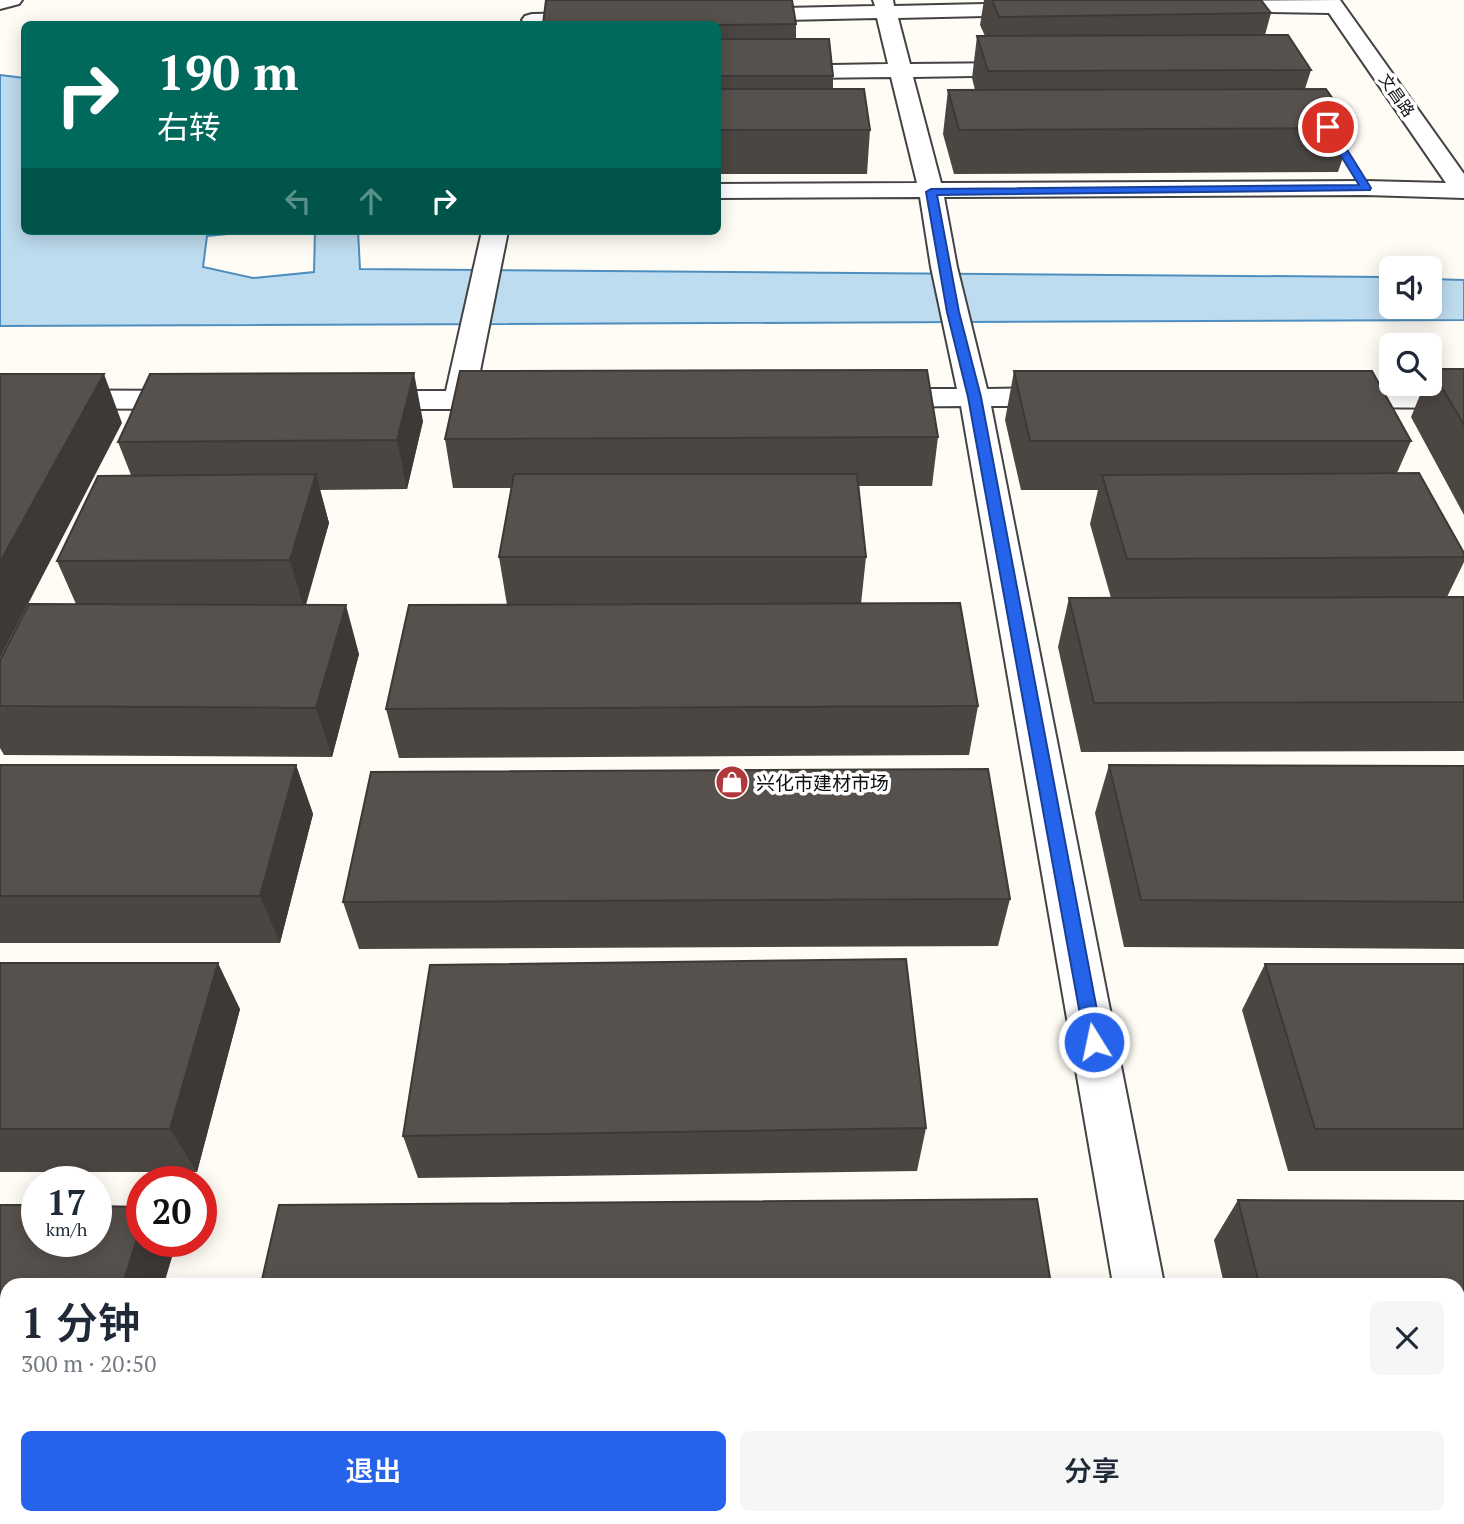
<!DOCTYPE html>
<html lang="zh">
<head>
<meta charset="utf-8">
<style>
  :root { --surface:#fff; --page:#f6f6f7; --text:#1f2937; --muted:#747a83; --accent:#2563eb }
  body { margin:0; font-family:"PT Serif","Noto Sans SC",serif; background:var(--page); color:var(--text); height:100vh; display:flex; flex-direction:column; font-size:26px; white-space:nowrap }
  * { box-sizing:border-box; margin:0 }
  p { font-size:23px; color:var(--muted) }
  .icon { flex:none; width:38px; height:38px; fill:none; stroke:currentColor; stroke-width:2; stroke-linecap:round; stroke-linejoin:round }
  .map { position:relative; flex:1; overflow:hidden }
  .details { position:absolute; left:0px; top:1278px; width:1465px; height:247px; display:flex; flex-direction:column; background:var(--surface); border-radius:21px 21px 0 0; box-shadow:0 4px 18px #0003 }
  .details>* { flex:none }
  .banner { position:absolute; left:21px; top:21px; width:700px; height:214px; border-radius:10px; box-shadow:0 4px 18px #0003; background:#00695c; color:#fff; overflow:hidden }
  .tools { position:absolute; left:1379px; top:256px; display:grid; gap:14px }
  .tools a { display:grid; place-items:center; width:63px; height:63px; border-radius:10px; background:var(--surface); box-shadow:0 4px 18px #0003; font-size:35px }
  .speed { position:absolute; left:21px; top:1166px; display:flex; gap:14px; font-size:35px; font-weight:700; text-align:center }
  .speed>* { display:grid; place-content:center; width:91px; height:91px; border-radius:50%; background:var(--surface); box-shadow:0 4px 18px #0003; line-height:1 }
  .speed small { font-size:18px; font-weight:400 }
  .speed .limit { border:10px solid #d22; background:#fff; color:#111 }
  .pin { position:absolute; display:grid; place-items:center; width:60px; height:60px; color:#fff; margin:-30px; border:4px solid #fff; border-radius:50%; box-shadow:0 2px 7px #0007 }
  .me { position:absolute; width:77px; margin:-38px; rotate:350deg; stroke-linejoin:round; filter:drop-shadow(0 0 5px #0008) }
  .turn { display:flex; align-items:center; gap:24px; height:147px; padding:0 21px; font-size:32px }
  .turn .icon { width:91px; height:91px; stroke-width:2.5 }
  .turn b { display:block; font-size:49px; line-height:60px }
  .lanes { display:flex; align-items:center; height:66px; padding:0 21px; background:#0003; justify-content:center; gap:35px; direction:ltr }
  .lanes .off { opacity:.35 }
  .round { display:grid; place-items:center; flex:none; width:74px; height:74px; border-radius:10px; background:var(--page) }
  .summary { display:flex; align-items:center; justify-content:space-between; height:119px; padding:0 21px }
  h1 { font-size:42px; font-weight:600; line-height:52px }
  .button { display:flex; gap:14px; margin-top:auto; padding:14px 21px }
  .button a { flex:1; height:80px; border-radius:10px; background:var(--accent); color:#fff; font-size:28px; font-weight:600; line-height:80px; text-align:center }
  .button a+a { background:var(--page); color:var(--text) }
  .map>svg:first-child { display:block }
  .water { fill:#bedcef; stroke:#4e8ebe; stroke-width:2 }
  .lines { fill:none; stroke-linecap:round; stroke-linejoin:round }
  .minor-casing { stroke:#434343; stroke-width:4 }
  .minor { fill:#fff; fill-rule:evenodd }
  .wall { fill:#4b4642 }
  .shaded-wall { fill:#3d3936 }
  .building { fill:#57514d; stroke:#3d3936; stroke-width:2 }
  .route { fill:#2563eb; stroke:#184099; stroke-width:2 }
  .labels { text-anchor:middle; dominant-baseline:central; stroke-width:7; stroke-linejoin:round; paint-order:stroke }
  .far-street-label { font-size:16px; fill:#101010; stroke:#fff }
  .poi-label { font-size:19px; fill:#101010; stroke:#fff; text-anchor:start }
</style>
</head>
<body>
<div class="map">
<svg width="1464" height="1524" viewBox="0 0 1464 1524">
  <rect width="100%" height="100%" fill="#fefcf4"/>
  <polygon class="water" points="0,75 24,78 24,231 258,231 207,236 203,267 253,278 314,272 315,231 358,231 360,269 1382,277 1391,277 1391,306 1430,306 1430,279 1464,280 1464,320 0,326"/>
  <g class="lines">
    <defs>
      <g id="minor">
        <polygon points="0,0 22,0 19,4 0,9"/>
        <polygon points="873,0 893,0 894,6 1034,3 1041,5 1044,9 1041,13 1034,15 898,18 910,64 1026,63 1034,64 1037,69 1034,74 1026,75 913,77 941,183 1366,181 1446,183 1329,13 1206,11 1203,7 1206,3 1213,1 1340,0 1464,174 1464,198 1366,195 944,197 957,267 987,389 1063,388 1073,391 1078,397 1073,403 1063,406 991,406 1164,1284 1113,1284 961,406 878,407 868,404 863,398 868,392 878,389 957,389 931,267 920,197 718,198 718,184 917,183 891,77 718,79 718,67 888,64 877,18 741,21 734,19 731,15 734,11 741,9 875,6"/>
        <polygon points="597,13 604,15 607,19 604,23 526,24 522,20 525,16 532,14"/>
        <polygon points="482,231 508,231 476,391 516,394 521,400 516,406 506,409 367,409 357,406 352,400 357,394 367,391 446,391"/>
        <polygon points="1337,389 1464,390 1464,408 1337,407 1327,404 1322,398 1327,392"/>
        <polygon points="0,390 191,391 201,394 206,400 201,406 191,409 0,408"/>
        <polygon points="1458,1493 1464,1493 1464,1524 994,1524 997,1517 1458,1517"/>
      </g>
    </defs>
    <use href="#minor" class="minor-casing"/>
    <use href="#minor" class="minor"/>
  </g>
  <g class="wall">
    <polygon points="984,0 1261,0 1271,13 1265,35 1311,70 1305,89 1353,128 1338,172 954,174 943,134 948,90 975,90 972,78 977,36 985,36 980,25"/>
    <polygon points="718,24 796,24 796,39 833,76 833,89 870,130 867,174 718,174"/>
    <polygon points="1431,369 1464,369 1464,515 1411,417 1425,383 1430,383 1430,373"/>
    <polygon points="1014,371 1411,441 1397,473 1464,553 1464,562 1447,597 1464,597 1464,751 1081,752 1058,647 1069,598 1111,598 1090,524 1098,490 1021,490 1005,420"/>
    <polygon points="423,421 407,489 320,490 329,523 306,605 359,654 332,757 4,755 0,748 0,660 76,604 57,561 131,475 118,442"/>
    <polygon points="938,437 932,486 859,486 866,557 861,604 978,706 969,755 399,758 386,709 507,605 499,557 511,488 453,488 445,439"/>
    <polygon points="0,765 296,765 313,814 280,943 0,943"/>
    <polygon points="1109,765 1464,766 1464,949 1124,947 1095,813"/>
    <polygon points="1010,899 998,946 359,949 343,902"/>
    <polygon points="0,963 240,1009 197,1172 0,1172"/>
    <polygon points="1265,964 1464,964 1464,1171 1288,1171 1242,1010"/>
    <polygon points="926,1128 917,1171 418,1178 403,1136"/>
    <polygon points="1238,1200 1464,1201 1464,1459 1458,1459 1458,1284 1224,1284 1214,1240"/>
    <polygon points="0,1205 142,1241 170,1241 175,1247 7,1284 7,1465 0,1465"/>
  </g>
  <g class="shaded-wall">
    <polygon points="414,373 423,421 407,489 397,440"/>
    <polygon points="104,374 122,423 0,658 0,562"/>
    <polygon points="316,474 329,523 304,609 290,560"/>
    <polygon points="346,605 359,654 332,757 316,708"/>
    <polygon points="296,765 313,814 280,943 260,896"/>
    <polygon points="218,963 240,1009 197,1172 170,1129"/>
    <polygon points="142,1222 142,1241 170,1241 175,1247 164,1284 123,1284"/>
  </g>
  <g class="building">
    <polygon points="546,0 792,0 796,24 718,25 543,24"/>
    <polygon points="992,0 1261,0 1271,13 999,17"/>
    <polygon points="1288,35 1311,70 988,71 977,36"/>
    <polygon points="718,39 829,39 833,76 718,76"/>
    <polygon points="718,89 864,89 870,130 718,130"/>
    <polygon points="1326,89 1353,128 959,130 948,90"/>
    <polygon points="1431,369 1464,369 1464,425"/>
    <polygon points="927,370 938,437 445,439 460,371"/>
    <polygon points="1014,371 1372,371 1411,441 1030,441"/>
    <polygon points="414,373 397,440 118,442 150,374"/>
    <polygon points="0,374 104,374 0,562"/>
    <polygon points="1419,473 1464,553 1464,557 1127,559 1102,475"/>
    <polygon points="316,474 290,560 57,561 98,476"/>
    <polygon points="514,474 857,474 866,557 499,557"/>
    <polygon points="1464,597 1464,702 1094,703 1069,598"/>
    <polygon points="960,603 978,706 386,709 409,605"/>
    <polygon points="29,604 346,605 316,708 0,706 0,660"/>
    <polygon points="0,765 296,765 260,896 0,896"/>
    <polygon points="1109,765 1464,766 1464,902 1141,900"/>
    <polygon points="988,769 1010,899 343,902 371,772"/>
    <polygon points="906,959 926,1128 403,1136 430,965"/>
    <polygon points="0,963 218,963 170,1129 0,1129"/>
    <polygon points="1265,964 1464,964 1464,1129 1315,1129"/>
    <polygon points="1037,1199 1051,1284 261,1284 279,1205"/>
    <polygon points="1238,1200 1464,1201 1464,1427 1458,1427 1458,1284 1259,1284"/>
    <polygon points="0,1205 37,1205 37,1241 96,1241 96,1206 142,1207 142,1222 123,1284 7,1284 7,1433 0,1433"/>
  </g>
  <polygon class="route" points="1325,125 1333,127 1371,188 1370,190 937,195 959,312 981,397 1103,1042 1101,1048 1094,1051 1087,1048 1085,1042 968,397 947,312 926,192 931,189 1359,185 1323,127"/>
  <defs>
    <symbol id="shop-disc" viewBox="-11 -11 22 22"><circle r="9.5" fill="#b0383a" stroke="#fff"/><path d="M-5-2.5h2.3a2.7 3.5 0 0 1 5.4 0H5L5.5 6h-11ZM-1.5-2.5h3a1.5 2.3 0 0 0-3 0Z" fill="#fff"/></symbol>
  </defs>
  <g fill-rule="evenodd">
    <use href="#shop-disc" x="713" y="763" width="38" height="38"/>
  </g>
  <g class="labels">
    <g class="far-street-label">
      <text transform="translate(1397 95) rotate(55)">文昌路</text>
    </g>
    <g class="poi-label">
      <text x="756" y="782">兴化市建材市场</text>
    </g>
  </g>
</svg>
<div class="tools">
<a><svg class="icon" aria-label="sound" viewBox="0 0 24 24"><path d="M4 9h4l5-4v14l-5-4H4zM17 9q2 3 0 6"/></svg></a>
<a><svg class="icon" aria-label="search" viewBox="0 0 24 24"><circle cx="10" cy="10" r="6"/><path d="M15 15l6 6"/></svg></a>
</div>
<div class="speed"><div>17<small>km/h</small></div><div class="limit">20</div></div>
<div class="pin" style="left:1328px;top:127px;background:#d93025"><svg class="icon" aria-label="arrive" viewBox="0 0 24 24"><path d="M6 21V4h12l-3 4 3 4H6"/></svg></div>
<svg class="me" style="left:1094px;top:1042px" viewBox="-20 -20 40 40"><circle r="17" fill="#2563eb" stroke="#fff" stroke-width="3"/><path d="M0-11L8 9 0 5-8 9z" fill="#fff"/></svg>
<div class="banner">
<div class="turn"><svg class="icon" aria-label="right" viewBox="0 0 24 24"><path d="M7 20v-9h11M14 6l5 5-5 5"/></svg><div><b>190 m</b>右转</div></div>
<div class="lanes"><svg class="icon off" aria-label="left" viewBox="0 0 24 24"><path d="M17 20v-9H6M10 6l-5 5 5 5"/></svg><svg class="icon off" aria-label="ahead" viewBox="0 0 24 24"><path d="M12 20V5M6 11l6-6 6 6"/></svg><svg class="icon" aria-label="right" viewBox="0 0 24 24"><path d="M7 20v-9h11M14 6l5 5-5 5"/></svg></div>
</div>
<section class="details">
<div class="summary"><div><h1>1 分钟</h1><p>300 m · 20:50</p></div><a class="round"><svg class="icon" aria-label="close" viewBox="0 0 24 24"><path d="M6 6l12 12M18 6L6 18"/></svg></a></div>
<div class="button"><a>退出</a><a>分享</a></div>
</section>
</div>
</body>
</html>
